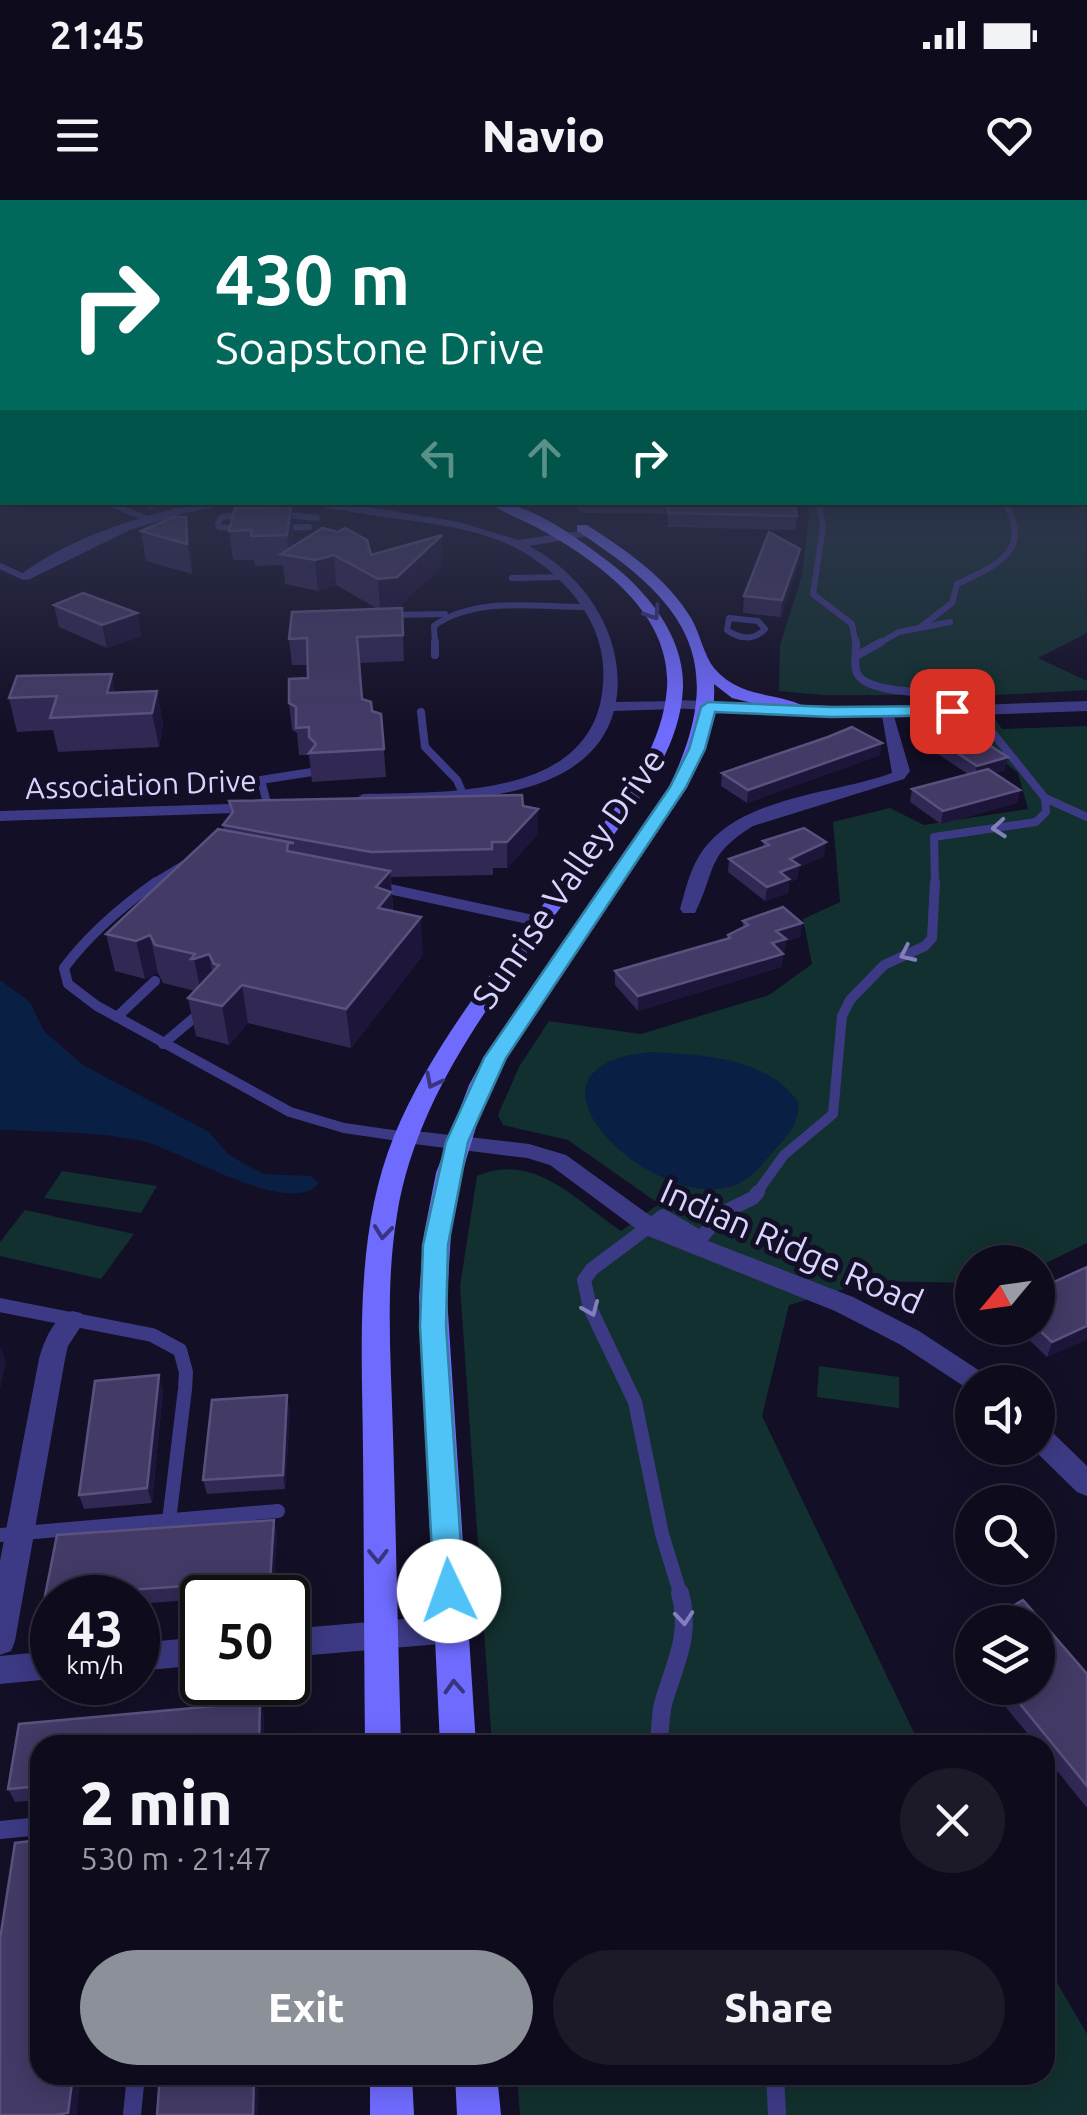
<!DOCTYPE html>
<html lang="en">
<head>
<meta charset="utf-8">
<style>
  :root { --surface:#0e0b1c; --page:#1c1929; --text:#f1f3f6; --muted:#9b9ba3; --line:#2e2b3b; --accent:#8c9099 }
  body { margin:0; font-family:Ubuntu,sans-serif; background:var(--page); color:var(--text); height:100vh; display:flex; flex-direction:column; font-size:38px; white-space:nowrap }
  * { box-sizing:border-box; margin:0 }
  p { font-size:32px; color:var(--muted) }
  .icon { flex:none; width:55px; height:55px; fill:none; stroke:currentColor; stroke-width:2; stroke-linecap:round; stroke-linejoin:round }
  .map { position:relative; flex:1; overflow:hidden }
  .panel { position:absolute; left:30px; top:1535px; width:1025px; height:350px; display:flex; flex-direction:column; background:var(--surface); border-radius:30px; box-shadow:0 5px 25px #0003,0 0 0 2px var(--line) }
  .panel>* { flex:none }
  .banner { position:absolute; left:0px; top:0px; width:1088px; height:305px; box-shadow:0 5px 25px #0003,0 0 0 2px var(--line); background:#00695c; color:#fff; overflow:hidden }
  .needle { width:65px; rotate:241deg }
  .fabs { position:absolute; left:955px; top:1045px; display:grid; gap:20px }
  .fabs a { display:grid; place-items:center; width:100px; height:100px; border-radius:50%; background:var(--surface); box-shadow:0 5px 25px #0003,0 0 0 2px var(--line); font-size:50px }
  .speed { position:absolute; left:30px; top:1375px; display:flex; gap:20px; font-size:50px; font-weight:700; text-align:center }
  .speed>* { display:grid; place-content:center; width:130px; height:130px; border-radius:50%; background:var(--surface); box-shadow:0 5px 25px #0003,0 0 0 2px var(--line); line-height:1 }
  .speed small { font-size:25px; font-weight:400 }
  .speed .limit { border:5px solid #111; border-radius:15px; background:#fff; color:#111 }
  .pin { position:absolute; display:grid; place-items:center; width:85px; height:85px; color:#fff; margin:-42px; border-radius:20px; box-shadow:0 5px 15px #0006 }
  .me { position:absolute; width:110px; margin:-55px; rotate:357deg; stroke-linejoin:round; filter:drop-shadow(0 0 8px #0008) }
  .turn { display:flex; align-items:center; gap:35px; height:210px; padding:0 50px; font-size:45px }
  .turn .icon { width:130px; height:130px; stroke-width:2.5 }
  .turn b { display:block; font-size:70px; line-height:85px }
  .lanes { display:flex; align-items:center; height:95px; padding:0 50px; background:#0003; justify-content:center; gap:50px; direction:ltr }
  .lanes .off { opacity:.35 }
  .round { display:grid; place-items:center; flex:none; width:105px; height:105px; border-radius:52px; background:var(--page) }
  .head { display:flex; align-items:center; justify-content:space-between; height:170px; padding:0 50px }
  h1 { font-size:60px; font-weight:800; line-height:75px }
  .primary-button { display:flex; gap:20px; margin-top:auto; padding:20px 50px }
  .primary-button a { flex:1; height:115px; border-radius:60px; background:var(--accent); color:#fff; font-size:40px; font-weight:800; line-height:115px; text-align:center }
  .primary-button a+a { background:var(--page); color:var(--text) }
  .status { display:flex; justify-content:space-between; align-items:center; height:70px; padding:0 50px; background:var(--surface); direction:ltr }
  .status svg { height:28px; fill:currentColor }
  header { display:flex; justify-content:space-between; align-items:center; height:130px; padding:0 50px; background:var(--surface); font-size:45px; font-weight:800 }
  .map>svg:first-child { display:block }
  .green { fill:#12302f }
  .water { fill:#0a1f44 }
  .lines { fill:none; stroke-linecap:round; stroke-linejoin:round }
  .service-far4 { stroke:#3d3a85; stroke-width:6 }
  .service-far3 { stroke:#3d3a85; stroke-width:8 }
  .service-far2 { stroke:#3d3a85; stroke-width:10 }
  .service-far1 { stroke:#3d3a85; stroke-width:14 }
  .service { stroke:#3d3a85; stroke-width:18 }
  .minor { fill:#3d3a85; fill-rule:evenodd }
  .tertiary { fill:#3d3a85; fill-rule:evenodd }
  .secondary { fill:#6f6bff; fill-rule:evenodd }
  .wall { fill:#312854 }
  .shaded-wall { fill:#1d163a }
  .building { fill:#433a66; stroke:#5a527e; stroke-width:2.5 }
  .oneway { stroke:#38347d }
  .oneway2 { stroke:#837fbc }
  .route { fill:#4fc3f7; stroke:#337fa1; stroke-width:2.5 }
  .labels { text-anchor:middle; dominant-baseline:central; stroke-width:10; stroke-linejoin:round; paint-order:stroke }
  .far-street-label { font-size:30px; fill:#d9d4ff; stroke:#130f26 }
  .street-label { font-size:35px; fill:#d9d4ff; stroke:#130f26 }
</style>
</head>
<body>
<div class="status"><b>21:45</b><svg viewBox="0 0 49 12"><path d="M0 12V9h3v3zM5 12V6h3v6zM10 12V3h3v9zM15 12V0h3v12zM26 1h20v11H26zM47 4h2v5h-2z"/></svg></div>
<header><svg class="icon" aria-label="menu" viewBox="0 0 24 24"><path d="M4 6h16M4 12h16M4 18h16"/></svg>Navio<svg class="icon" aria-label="heart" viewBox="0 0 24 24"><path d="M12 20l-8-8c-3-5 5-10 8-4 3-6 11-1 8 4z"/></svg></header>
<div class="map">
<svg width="1087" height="1915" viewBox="0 0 1087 1915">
  <rect width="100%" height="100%" fill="#130f26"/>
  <g class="green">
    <path d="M1085,259L1087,433L1038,458L1087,481V490L980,496L1002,529L1087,526V1043L1038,1067V1062H972V1083L872,1081L789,1105L762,1216L920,1545H492L460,1086L477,976C535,951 576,1001 621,1031L659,1004L568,940L503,925L498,915L519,867L549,821L641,834L769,795L812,764L803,719L840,702L833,622L890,608L924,625L1028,609L1018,573L958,524L937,495H823L779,491L780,445L802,375L809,317L806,303L1085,302Z"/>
    <polygon points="62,971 157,986 141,1013 44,998"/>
    <polygon points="25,1010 134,1034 101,1079 0,1056 0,1042"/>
    <polygon points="819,1166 899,1177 899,1208 817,1197"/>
    <polygon points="1045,1762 1087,1834 1087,1915 520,1915 517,1875 1045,1875"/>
  </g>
  <g class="water">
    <path d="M0,780L30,802L44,831L83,865L209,932L228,954L241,962L264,974L311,976L319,983C293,1019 180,951 146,942C99,931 48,932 0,930Z"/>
    <path d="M652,852C702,855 767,857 798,902C801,924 785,938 771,954C760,967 748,982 730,987C650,1010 497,865 652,852Z"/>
  </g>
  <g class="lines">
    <g class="service-far4">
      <polyline points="107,302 150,320"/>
      <polyline points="143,302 150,306 163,302"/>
      <polyline points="819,302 823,327 813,394 852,424 856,445"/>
      <polyline points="277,314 317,318"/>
      <polyline points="281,328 309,327"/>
      <polyline points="243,329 219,327 218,323 222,317 248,314"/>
      <polyline points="0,366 24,377"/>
      <polyline points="512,378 562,377"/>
      <polyline points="389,415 445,414"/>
      <path d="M729,418L758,421L765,429C754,441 739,439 727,430Z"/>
      <path d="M922,426L952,403L957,384C994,367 1035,351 1004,302"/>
      <path d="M435,445L434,426C476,395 540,408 590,407"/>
      <polyline points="876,445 899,432 950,422"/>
    </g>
    <g class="service-far3">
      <polyline points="435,442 435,455"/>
      <path d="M856,442C857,451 853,466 857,473C866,495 940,492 963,496L1045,598L1087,617"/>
      <polyline points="858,455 881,442"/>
      <polyline points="421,512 425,547 457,580 463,594"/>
      <polyline points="268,607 261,580 312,572"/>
      <polyline points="152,684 190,661"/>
      <polyline points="935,684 934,637 1036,622 1046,612 1045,598"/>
    </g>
    <g class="service-far2">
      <path d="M156,682C121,707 89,734 64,768L68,784L97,806L290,912L344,928L406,937"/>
      <polyline points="380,687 542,722"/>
      <polyline points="117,817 155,781"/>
      <polyline points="163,844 202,811"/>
      <polyline points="756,994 784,955 833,914 842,816 850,800 884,765 925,746 932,738 935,682"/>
    </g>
    <g class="service-far1">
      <polyline points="0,1105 152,1135 180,1150 186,1172 185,1189 169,1321"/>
      <polyline points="0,1335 278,1311"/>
      <polyline points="681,1396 662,1334 635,1202 590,1108 584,1080 592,1069 663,1016 701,1038 722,1013 753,998 758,992"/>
    </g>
    <g class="service">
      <path d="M659,1545C660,1532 660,1517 663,1504C674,1465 692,1435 680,1393"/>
      <polyline points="0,1630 40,1626"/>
      <polyline points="775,1875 777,1915"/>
      <polyline points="132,1915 136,1875"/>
    </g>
    <g class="minor">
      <path d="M203,302H240L181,314L130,330L28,380L18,377C64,339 145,314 203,302Z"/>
      <path d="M307,302H337L459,322L518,340L593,329V335L529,346C585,375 627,438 616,502L675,501L682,505L675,509L614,511C592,591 487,599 419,602C399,603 377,606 357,602L355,599L363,594C457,592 611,598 603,465C600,419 566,379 528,355C479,324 415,323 359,313C342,310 321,309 307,302Z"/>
      <path d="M881,510L893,513L910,571L904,579L753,626C705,656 717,669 695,713H683L680,709C685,692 689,673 698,658C734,596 832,595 892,573Z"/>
      <polygon points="261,603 267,604 267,612 0,621 0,611"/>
      <polygon points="406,930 529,944 566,955 659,1022 853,1097 919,1131 986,1175 990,1182 972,1182 972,1191 968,1189 901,1145 835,1111 643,1034 550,965 527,958 398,942 395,937 398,932"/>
      <path d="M72,1111L81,1113L85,1120L68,1146L65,1159L15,1441L11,1451L0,1455V1361L39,1159C44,1141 54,1116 72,1111Z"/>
      <polygon points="1038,1225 1048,1228 1087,1266 1087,1296 1077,1292 1032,1248 1038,1248"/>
      <polygon points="451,1415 462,1419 466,1429 462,1439 451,1443 288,1457 288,1429"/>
      <polygon points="202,1437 202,1465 138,1471 138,1443"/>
      <polygon points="52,1451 52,1479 0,1484 0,1456"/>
    </g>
    <polygon class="tertiary" points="675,500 886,508 1087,501 1087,511 886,518 669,508 669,502"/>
    <g class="secondary">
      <path d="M489,302C530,302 577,338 609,362C647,391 685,437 683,488C680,552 635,605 599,655C521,765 419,877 397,1015C385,1087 391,1162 393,1234C396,1338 398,1441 401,1545H365C364,1447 364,1348 363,1250C362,1146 354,1035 394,936C435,837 509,752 572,666C610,613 662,557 667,488C672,412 595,359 536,327C520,319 503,313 489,302Z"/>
      <path d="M577,325H587C627,351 666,377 691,418C700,433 704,456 714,468C743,502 783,490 812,511L804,516L732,498L714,484C716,522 703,553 687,587L507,857L480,914L462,973L451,1034L447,1097L476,1545H440L419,1097L424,1034L436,973L469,885L487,852L669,587C730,461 687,402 577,331Z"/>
      <polygon points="370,1875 412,1875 414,1915 370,1915"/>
      <polygon points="455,1875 497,1875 501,1915 457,1915"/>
    </g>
  </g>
  <g class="wall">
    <polygon points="357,302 403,302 396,307"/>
    <polygon points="577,302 794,302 797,316 795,330 668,327 668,314 580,313 577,310"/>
    <polygon points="291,306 294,335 292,347 443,364 399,407 402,408 404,461 360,463 362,499 372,511 381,514 386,577 312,582 309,555 299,555 297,533 292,530 289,503 308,478 308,465 292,465 289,439 378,409 336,385 318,391 285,384 283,365 255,366 254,360 233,360 229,331"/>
    <polygon points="141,331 191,346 192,374 146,361"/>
    <polygon points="800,349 798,365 781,417 743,413 744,396"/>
    <polygon points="54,405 137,413 141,436 107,448 59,427"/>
    <polygon points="157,491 163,525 159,547 58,552 53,530 17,532 9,498"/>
    <polygon points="921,529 1005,570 994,573 1020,590 1017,603 941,624 910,602 912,589 968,574 918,541"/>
    <polygon points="880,555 747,603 721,586 722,573"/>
    <polygon points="229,601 523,606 538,634 507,668 493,668 493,675 391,677 393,711 423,755 351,848 248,823 229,845 196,836 188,798 195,791 163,783 158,773 145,779 115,771 106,734 224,630 223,625 231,615"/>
    <polygon points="763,641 824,656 799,667 797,679 789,682 788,693 765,701 728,672 729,659 763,648"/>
    <polygon points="743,721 802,723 800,737 786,741 781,767 638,811 615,785 615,771 728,738 728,735 743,728"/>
    <polygon points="1087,1067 1087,1139 1047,1157 1017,1128 1038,1128"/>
    <polygon points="163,1190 152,1303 84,1309 79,1295"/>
    <polygon points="290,1210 285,1289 207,1294 203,1280"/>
    <polygon points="274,1320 277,1335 273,1395 202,1398 202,1399 138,1404 138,1398 52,1398 51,1410 45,1396"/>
    <polygon points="972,1430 972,1466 959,1449 964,1435"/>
    <polygon points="1087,1474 1087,1608 1045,1556 1045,1545 1037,1545 990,1488 1038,1488"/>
    <polygon points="260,1502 264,1516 263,1545 40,1545 40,1600 15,1602 8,1589 19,1524"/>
  </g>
  <g class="shaded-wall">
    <polygon points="2,264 2,287 0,290 0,267"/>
    <polygon points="291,306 294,335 291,356 289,355 287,335"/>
    <polygon points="186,317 191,346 192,374 187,344"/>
    <polygon points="442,335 443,364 399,407 380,410 378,379"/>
    <polygon points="800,349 798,365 781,417 782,400"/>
    <polygon points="334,355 336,385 318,391 315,360"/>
    <polygon points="137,413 141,436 107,448 102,425"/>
    <polygon points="112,474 118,507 107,493"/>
    <polygon points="157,491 163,525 159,547 152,513"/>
    <polygon points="882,543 880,555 747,603 748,590"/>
    <polygon points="1008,557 1005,570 974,578 977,566"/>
    <polygon points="1020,590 1017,603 941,624 943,611"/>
    <polygon points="538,609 538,634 507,668 507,642"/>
    <polygon points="826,642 824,656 799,667 797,679 789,682 788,693 765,701 767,687 790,659"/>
    <polygon points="390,671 394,729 381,746 376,687"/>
    <polygon points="421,717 423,755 351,848 346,809"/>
    <polygon points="802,723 800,737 786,741 781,767 638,811 638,796 776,731"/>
    <polygon points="150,735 158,773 145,779 136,741"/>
    <polygon points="209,754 216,792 202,798 194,759"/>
    <polygon points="242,785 248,823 229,845 222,806"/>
    <polygon points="1087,1126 1087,1139 1047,1157 1052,1142"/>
    <polygon points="1,1147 6,1162 0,1190 0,1150"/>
    <polygon points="159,1175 163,1190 152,1303 147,1288"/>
    <polygon points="287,1195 290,1210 285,1289 283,1275"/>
    <polygon points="274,1320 277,1335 273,1395 270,1380"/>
    <polygon points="260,1502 264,1516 263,1545 259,1545"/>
    <polygon points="73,1875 81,1875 77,1915 70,1915 68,1913"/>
    <polygon points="254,1875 259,1875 258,1915 253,1915"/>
  </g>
  <g class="building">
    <polygon points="669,302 794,302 797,316 668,313"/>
    <polygon points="291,306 287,335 251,336 252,330 229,331 235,308"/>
    <polygon points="173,317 186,317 187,344 141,331"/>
    <polygon points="322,328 338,332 345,328 367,340 371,355 442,335 397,377 378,379 334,355 315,360 281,354"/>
    <polygon points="769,332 800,349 782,400 744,396"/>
    <polygon points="83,393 137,413 102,425 54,405"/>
    <polygon points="402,408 403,435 357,437 362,499 371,502 372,511 381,514 384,549 309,553 316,544 309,537 309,527 296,528 296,507 289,503 289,479 308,478 307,438 289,439 292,412"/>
    <polygon points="112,474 107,493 157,491 152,513 50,518 57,496 9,498 17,476"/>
    <polygon points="951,521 1008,557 977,566 921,529"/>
    <polygon points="852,527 882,543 748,590 722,573 828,537"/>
    <polygon points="988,569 1020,590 943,611 912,589"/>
    <polygon points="522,595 523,606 538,609 507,642 492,642 492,649 371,652 223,625 233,612 229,601"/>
    <polygon points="804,628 826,642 790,659 799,665 780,672 789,679 767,687 729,659 769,645 763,641"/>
    <polygon points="218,629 294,643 288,643 287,651 390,671 376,687 391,692 378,708 421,717 346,809 242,785 222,806 188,798 219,765 214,764 209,754 194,759 191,759 195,754 155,745 150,735 136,741 106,734"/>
    <polygon points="783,707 802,723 776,731 786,739 772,743 783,754 638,796 615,771 730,738 728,735 748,725 743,721"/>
    <polygon points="1087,1067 1087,1126 1052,1142 1037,1128 1038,1089"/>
    <polygon points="159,1175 147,1288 79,1295 95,1181"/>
    <polygon points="287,1195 283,1275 203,1280 212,1200"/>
    <polygon points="274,1320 270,1380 45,1396 57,1335"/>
    <polygon points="1023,1400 1087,1474 1087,1586 1007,1488 1038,1488 1038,1422 985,1422"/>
    <polygon points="972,1430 972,1445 964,1435"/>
    <polygon points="260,1502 259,1545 40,1545 40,1586 8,1589 19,1524"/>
    <polygon points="40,1640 40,1875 73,1875 68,1913 55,1915 0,1915 0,1739 15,1643"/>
    <polygon points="160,1875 254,1875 253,1915 157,1915"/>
  </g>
  <defs><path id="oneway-chevron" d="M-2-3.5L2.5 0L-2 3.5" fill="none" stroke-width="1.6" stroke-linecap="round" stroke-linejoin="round" transform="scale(2.5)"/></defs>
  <g class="oneway">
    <use href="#oneway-chevron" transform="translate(653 413) rotate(57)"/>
    <use href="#oneway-chevron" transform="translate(433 881) rotate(117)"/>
    <use href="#oneway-chevron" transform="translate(383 1032) rotate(96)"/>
    <use href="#oneway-chevron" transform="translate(378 1356) rotate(89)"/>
    <use href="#oneway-chevron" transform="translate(454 1487) rotate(-93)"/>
  </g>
  <g class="oneway2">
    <use href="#oneway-chevron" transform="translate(999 628) rotate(175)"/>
    <use href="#oneway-chevron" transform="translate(907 754) rotate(155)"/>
    <use href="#oneway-chevron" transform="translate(591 1109) rotate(67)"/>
    <use href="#oneway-chevron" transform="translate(684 1418) rotate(85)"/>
  </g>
  <linearGradient id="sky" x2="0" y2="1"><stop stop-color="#0a0815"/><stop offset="0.49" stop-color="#333752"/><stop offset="1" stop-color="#333752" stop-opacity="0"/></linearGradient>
  <rect width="1087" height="527" fill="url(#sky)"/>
  <polygon class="route" points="708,502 831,507 952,506 960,511 952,515 831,517 715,512 705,549 686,587 506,858 468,942 448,1045 446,1126 464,1391 459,1401 449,1405 438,1401 434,1391 420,1126 423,1045 446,942 484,858 670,587 689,549 701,507"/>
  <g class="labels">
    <g class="far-street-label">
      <text transform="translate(141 584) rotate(-2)">Association Drive</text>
    </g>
    <g class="street-label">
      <text transform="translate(568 678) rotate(-55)">Sunrise Valley Drive</text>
      <text transform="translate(792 1046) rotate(24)">Indian Ridge Road</text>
    </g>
  </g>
</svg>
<div class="fabs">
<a><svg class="needle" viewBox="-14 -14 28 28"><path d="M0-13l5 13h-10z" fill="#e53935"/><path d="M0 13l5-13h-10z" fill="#9b9ba3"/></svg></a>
<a><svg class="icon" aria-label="sound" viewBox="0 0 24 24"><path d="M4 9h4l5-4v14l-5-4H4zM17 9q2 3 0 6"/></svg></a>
<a><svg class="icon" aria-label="search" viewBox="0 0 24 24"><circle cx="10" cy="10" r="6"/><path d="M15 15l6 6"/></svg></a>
<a><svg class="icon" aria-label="layers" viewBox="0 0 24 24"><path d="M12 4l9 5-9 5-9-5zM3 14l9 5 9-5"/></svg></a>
</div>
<div class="speed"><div>43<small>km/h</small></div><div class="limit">50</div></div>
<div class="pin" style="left:952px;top:511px;background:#d93025"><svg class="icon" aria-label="arrive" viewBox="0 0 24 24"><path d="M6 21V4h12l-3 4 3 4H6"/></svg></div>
<svg class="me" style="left:449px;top:1391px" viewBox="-20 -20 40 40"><circle r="19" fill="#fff"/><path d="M0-13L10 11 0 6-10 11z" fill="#4fc3f7"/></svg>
<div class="banner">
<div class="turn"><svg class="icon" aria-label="right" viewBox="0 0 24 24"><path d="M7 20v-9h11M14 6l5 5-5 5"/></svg><div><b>430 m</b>Soapstone Drive</div></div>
<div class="lanes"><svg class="icon off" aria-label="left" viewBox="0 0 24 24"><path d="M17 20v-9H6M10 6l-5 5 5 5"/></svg><svg class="icon off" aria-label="ahead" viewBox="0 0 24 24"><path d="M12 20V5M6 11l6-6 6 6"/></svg><svg class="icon" aria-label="right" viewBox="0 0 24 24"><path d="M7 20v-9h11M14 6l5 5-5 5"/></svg></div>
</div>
<section class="panel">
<div class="head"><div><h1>2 min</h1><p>530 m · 21:47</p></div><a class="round"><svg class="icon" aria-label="close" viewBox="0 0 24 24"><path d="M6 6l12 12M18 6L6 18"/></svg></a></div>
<div class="primary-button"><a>Exit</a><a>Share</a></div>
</section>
</div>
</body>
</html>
